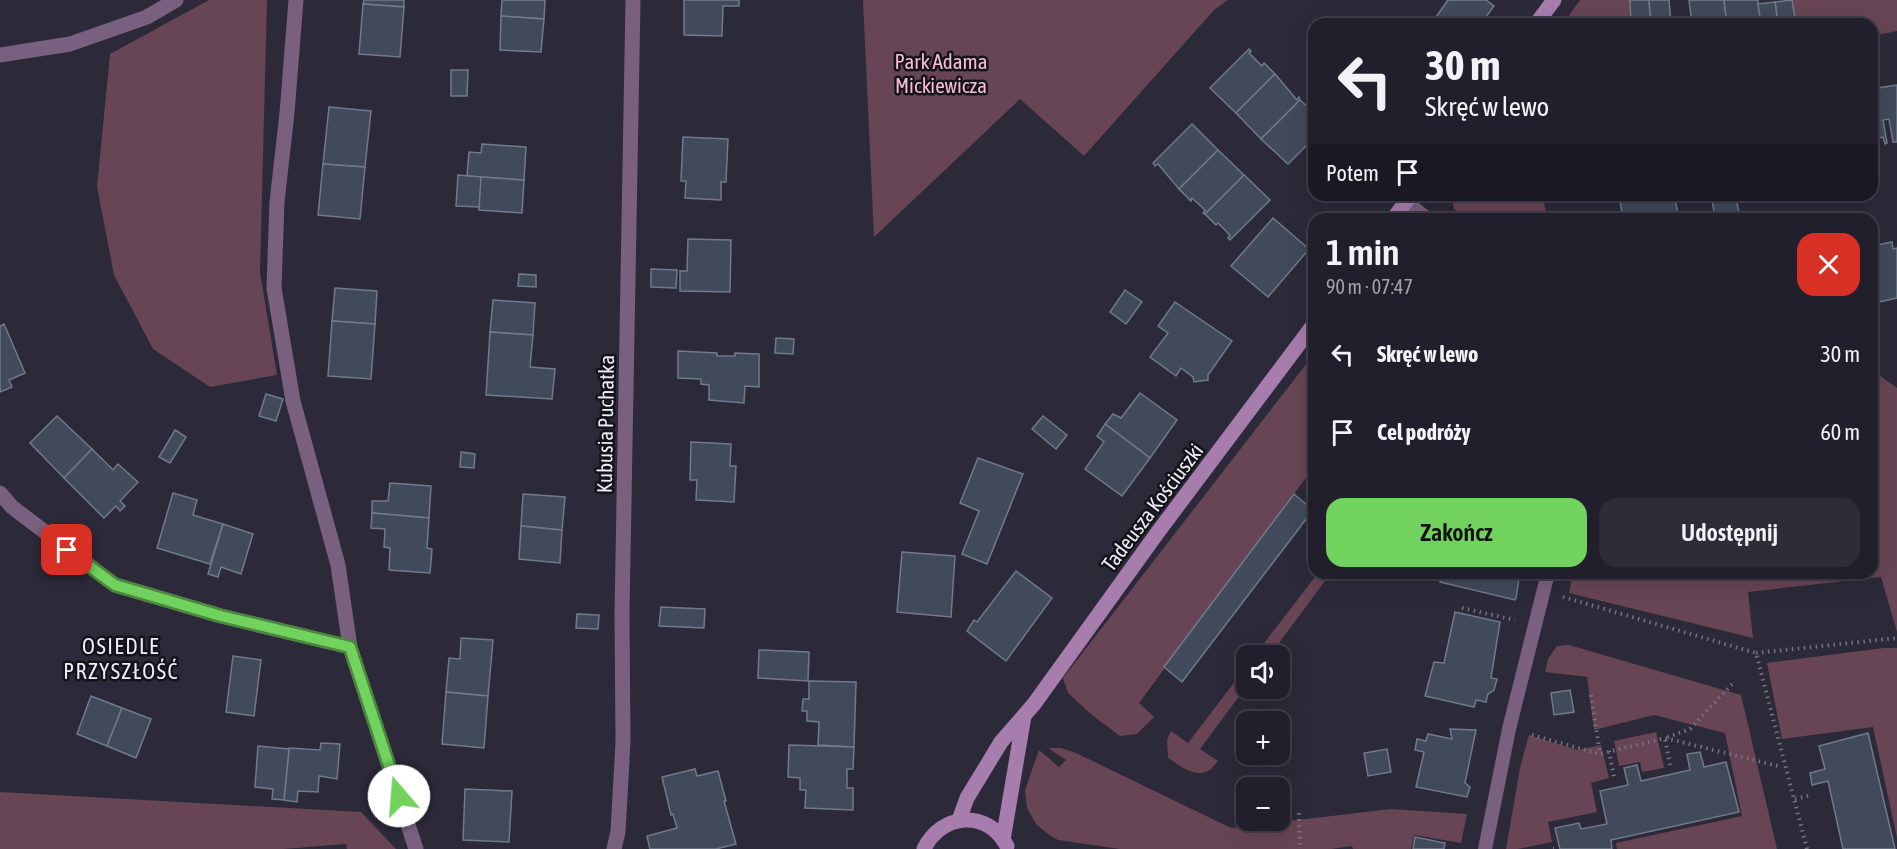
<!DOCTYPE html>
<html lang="pl">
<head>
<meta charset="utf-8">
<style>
  :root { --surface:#211f2b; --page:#2d2c37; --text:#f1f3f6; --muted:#a2a2a9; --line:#3e3d47; --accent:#71d25e }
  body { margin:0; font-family:"Asap Condensed",sans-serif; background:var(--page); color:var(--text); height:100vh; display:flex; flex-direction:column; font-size:22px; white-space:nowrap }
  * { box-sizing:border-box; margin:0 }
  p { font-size:20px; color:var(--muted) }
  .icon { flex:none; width:33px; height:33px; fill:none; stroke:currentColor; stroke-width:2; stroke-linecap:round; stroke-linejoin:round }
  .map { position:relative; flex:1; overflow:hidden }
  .drawer { position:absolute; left:1308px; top:213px; width:570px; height:366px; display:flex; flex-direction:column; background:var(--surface); border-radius:18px; box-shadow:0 6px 24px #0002,0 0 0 2px var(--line) }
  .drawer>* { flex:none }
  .banner { position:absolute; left:1308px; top:18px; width:570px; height:183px; border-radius:18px; box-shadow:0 6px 24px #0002,0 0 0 2px var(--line); background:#211f2b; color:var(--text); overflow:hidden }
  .buttons { position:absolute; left:1236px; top:645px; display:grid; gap:12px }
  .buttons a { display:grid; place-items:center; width:54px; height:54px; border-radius:12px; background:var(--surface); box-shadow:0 6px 24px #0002,0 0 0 2px var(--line); font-size:30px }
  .pin { position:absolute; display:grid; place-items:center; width:51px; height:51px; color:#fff; margin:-26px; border-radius:12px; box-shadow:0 3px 9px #0006 }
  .me { position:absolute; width:66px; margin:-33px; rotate:342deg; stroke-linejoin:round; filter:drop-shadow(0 0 4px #0008) }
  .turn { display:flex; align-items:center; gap:21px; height:126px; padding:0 18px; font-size:27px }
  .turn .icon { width:78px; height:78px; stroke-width:2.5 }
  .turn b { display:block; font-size:42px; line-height:51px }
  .then { display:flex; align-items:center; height:57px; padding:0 18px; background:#0003; gap:12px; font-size:22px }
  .round { display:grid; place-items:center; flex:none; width:63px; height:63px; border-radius:18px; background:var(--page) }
  .summary { display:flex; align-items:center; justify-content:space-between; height:102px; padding:0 18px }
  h1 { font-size:36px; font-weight:600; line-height:45px }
  .primary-button { display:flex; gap:12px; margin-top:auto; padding:12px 18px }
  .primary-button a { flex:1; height:69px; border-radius:18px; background:var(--accent); color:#111; font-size:24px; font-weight:600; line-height:69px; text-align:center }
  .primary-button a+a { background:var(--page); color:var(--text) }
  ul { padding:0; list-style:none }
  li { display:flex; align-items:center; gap:18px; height:78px; padding:0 18px }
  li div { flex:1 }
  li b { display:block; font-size:22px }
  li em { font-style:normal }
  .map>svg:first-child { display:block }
  .green { fill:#674554 }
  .building { fill:#414a5a; stroke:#707a8b; stroke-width:1.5 }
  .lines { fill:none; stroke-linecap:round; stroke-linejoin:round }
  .path { stroke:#767482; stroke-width:4; stroke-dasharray:1.5 4.5; stroke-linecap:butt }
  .lane { stroke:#7a607f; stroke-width:14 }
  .street { stroke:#7a607f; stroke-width:15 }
  .secondary { stroke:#a77dae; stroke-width:15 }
  .route-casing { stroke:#49883d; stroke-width:15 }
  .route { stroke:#71d25e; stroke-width:10 }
  .labels { text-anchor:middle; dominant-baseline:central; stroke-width:5; stroke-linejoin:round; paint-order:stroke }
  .park-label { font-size:21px; fill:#f8bcd5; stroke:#14131a }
  .street-label { font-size:21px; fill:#eeedf8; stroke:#14131a }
  .neighbourhood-label { font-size:22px; letter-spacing:1.5px; fill:#eeedf8; stroke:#14131a }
</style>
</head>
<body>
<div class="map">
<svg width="1897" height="849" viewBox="0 0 1897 849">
  <rect width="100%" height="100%" fill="#2c2939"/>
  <g class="green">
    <polygon points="209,0 267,0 260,272 277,375 210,387 153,349 114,275 97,187 110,54"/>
    <polygon points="863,0 1228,0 1214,10 1084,156 1020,99 874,237"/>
    <polygon points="1580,0 1630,0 1631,24 1563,24"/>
    <polygon points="1792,0 1897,0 1897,31 1872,36 1872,24 1796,24"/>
    <polygon points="1451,195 1542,195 1548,219 1469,219 1454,209"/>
    <polygon points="1314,354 1314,467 1139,703 1154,717 1137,734 1120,736 1092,715 1068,693 1063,678"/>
    <polygon points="1872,370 1897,388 1897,632 1881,577 1748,592 1753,638 1569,593 1573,573 1872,573"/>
    <polygon points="1318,573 1331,573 1270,655 1255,655"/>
    <polygon points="1569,645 1741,695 1777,849 1617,849 1616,843 1742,816 1725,733 1654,715 1594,730 1587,677 1545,672 1548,659 1557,646"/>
    <polygon points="1884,648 1897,648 1897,838 1873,727 1782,739 1767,663"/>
    <path d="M1246,667V687L1200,749L1218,761C1216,763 1212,769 1208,771C1194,778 1179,765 1168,758L1167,740L1171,731L1188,743Z"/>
    <polygon points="1656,732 1664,768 1642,772 1640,762 1619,766 1614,741"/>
    <polygon points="1529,735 1577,750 1601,745 1609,778 1591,783 1597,812 1548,822 1552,842 1518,849 1506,849 1520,768"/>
    <polygon points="1048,748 1061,748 1076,753 1231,828 1391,809 1467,814 1461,843 1414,835 1411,849 1353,849 1352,846 1331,849 1120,849 1058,840 1049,835 1036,824 1027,808 1025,790 1039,750 1059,767 1066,760"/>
    <polygon points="0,792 361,812 396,849 347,849 346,844 283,849 0,849"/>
  </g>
  <g class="building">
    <polygon points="364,0 404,0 404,7 363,4"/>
    <polygon points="502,0 545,0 544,19 501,16"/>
    <polygon points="684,0 739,0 739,6 723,6 722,36 684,35"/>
    <polygon points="1448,0 1486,0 1494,6 1481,24 1431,24"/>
    <polygon points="1630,0 1649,0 1651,24 1631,24"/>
    <polygon points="1649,0 1669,0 1671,24 1651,24"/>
    <polygon points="1689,0 1724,0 1727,24 1692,24"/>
    <polygon points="1724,0 1758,0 1761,24 1727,24"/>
    <polygon points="1792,0 1796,24 1778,24 1775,2"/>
    <polygon points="1775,2 1778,24 1761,24 1758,4"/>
    <polygon points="363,4 404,7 400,57 359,54"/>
    <polygon points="501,16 544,19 541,52 500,50"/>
    <polygon points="1249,49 1251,51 1249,53 1262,66 1264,63 1275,74 1236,113 1210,88"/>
    <polygon points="451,70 468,70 467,96 451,96"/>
    <polygon points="1275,74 1297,100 1299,97 1300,100 1261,139 1236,113"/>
    <polygon points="1897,85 1897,142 1893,142 1889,119 1883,120 1887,143 1885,144 1883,137 1872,139 1872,146 1872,89"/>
    <polygon points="1300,100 1312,111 1310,112 1314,116 1314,138 1288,164 1261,139"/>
    <polygon points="329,107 371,111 365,167 323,164"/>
    <polygon points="1192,124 1218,150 1179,189 1158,164 1155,166 1153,163"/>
    <polygon points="683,137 728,139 726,182 721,182 721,200 685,198 686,181 681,181"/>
    <polygon points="482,144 526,147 524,180 467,176 469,152 481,153"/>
    <polygon points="1218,150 1244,175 1205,214 1203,213 1205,210 1192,198 1191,201 1179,189"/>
    <polygon points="323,164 365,167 360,219 318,215"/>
    <polygon points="458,175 481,177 480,207 456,206"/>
    <polygon points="1244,175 1270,200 1230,240 1228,238 1230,235 1218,223 1216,225 1205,214"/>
    <polygon points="481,177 524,180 522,213 479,210"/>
    <polygon points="1619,195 1674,195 1678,213 1670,215 1671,219 1623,219"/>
    <polygon points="1711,195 1735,195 1739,212 1715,217"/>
    <polygon points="1273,218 1309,249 1268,297 1231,266"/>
    <polygon points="688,239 731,240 730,292 680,291 680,271 687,271"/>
    <polygon points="1892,242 1893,249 1897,248 1897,298 1879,302 1872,264 1872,246"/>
    <polygon points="651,269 677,270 676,288 651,287"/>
    <polygon points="519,274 536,275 536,287 518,286"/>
    <polygon points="335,288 377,291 375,324 332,321"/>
    <polygon points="1125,290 1142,302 1126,324 1110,312"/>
    <polygon points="493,300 535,303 533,335 490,332"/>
    <polygon points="1175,302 1232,341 1208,375 1208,380 1194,382 1193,377 1181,368 1176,376 1150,357 1168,333 1158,326"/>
    <polygon points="332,321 375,324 371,379 328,376"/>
    <polygon points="4,324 25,373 9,380 12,387 0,392 0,326"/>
    <polygon points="490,332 533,335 530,367 555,369 552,399 486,395"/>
    <polygon points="776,338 794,339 793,354 775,353"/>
    <polygon points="678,351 717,353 717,356 735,356 735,353 759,354 759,387 745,386 744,403 709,400 709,385 701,384 701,379 678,378"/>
    <polygon points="1140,393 1177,420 1150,458 1105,424 1113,414 1121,418"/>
    <polygon points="266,394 283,399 276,421 259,416"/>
    <polygon points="57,416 92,449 64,478 30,443"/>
    <polygon points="1043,416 1067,435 1056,449 1032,429"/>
    <polygon points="1105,424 1150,458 1122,496 1085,469 1104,442 1097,436"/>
    <polygon points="175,430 186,437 170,463 159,457"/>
    <polygon points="691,442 731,444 730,466 736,466 734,502 696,500 697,480 690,480"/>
    <polygon points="92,449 113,470 118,464 138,482 120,501 125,506 120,511 116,506 104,518 64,478"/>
    <polygon points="461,452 475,454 474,468 460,467"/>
    <polygon points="978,458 1023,474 987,564 962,554 979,511 960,503"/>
    <polygon points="390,483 431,486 429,518 372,513 372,501 388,501"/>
    <polygon points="173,493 197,500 193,515 223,524 210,564 157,548"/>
    <polygon points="523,494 565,497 562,530 521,526"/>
    <polygon points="1294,494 1313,510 1182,682 1164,667"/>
    <polygon points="372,513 429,518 427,548 432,549 430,573 389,570 390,548 384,547 385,529 371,528"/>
    <polygon points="223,524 253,534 241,574 221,567 218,577 208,574"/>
    <polygon points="521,526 562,530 560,563 519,559"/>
    <polygon points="902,552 955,556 951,617 897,612"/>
    <polygon points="1016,571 1052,598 1006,661 967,631 974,620 977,622"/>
    <polygon points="1448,573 1520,573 1516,598 1515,600 1440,582"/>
    <polygon points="661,607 705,609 704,628 659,626"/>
    <polygon points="1455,612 1500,622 1491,678 1497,679 1494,690 1488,694 1486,702 1476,700 1474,707 1425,696 1434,662 1444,663"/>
    <polygon points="577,614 599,615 598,629 576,628"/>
    <polygon points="461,638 493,640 488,696 446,692 449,658 460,659"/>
    <polygon points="759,650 809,652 808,681 758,678"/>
    <polygon points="233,656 261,660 254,716 226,712"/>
    <polygon points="809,681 856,682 854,747 818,745 819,722 807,721 807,711 802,711 803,699 809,699"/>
    <polygon points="1570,690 1574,712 1554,715 1551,693"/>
    <polygon points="446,692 488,696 484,748 442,744"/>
    <polygon points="91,696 122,708 107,746 77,734"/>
    <polygon points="122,708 151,719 136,758 107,746"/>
    <polygon points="1450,729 1476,730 1465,783 1470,787 1467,797 1416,787 1424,752 1415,750 1417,739 1426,741 1428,734 1452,739"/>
    <polygon points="1868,733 1895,849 1843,849 1828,781 1812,785 1810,773 1825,769 1819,746"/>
    <polygon points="321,743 340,744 337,779 319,776 318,792 298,791 297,802 284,800 289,748 320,750"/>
    <polygon points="789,745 854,747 853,769 847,769 847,788 853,788 853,810 805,808 806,790 800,790 800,778 788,777"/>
    <polygon points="258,746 289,749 284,800 272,799 273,789 255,787"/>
    <polygon points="1387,749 1391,772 1368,776 1364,753"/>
    <polygon points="1700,752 1704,767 1726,762 1739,812 1611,840 1612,849 1560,849 1555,828 1579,823 1581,829 1607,824 1600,791 1628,785 1624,768 1637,765 1641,781 1690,770 1687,754"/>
    <polygon points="695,769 697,776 718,771 726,801 724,801 736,844 716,849 650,849 647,836 677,828 673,814 671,815 662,777"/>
    <polygon points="465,789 512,791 509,842 463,840"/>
    <polygon points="1415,837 1445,843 1444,849 1413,849"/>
  </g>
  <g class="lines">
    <g class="path">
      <polyline points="1563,597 1756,653 1807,849"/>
      <polyline points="1462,608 1515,620"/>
      <polyline points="1756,653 1897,638"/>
      <polyline points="1591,695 1600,754"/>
      <polyline points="1532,735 1600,754 1665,738 1778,766"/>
      <polyline points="1609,751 1614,777"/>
      <polyline points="1670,765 1665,738 1690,729 1734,682"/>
      <polyline points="1795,799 1812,795"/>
      <polyline points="1299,813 1300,849"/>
      <polyline points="1553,849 1554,849"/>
    </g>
    <g class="lane">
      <polyline points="1406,202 1428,219"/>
      <polyline points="1485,849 1509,729 1548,573"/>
    </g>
    <g class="street">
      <polyline points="296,0 287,113 277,202 274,288 293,401 338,565 350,647 416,849"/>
      <polyline points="0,55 70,44 147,17 176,0"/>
      <polyline points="0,493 12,507 115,585 221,616 350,647"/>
      <polyline points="614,849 618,832 623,742 622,612 633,0"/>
    </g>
    <g class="secondary">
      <polyline points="1536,24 1554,0"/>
      <polyline points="1393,219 1411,195"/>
      <polyline points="959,820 967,798 1001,742 1034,704 1158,532 1314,324"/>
      <polyline points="1003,840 1024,716"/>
      <path d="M924,849C941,813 988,809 1007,846"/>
    </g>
  </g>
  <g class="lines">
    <defs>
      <polyline id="route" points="67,550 115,585 221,616 350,647 399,796"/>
    </defs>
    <use href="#route" class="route-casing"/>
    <use href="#route" class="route"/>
  </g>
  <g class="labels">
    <g class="park-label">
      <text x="941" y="61">Park Adama<tspan x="941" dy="24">Mickiewicza</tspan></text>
    </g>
    <g class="street-label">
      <text transform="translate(605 424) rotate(-89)">Kubusia Puchatka</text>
      <text transform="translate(1152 507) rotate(-53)">Tadeusza Kościuszki</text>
    </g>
    <g class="neighbourhood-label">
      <text x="121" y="646">OSIEDLE<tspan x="121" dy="25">PRZYSZŁOŚĆ</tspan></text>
    </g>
  </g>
</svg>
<div class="buttons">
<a><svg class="icon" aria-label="sound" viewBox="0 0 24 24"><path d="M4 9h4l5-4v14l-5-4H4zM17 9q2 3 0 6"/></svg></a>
<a>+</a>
<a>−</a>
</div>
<div class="pin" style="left:67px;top:550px;background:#d93025"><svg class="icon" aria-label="arrive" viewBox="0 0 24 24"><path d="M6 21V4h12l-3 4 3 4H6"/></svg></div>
<svg class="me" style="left:399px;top:796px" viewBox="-20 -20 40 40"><circle r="19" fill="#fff"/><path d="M0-13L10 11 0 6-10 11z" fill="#71d25e"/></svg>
<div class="banner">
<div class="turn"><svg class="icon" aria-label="left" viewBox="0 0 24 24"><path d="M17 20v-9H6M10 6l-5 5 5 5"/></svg><div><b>30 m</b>Skręć w lewo</div></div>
<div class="then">Potem<svg class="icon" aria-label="arrive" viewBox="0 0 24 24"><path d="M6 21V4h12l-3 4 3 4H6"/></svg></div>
</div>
<section class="drawer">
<div class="summary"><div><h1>1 min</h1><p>90 m · 07:47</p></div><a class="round" style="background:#d93025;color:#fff"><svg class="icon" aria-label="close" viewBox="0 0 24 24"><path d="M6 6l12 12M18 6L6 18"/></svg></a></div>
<ul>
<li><svg class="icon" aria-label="left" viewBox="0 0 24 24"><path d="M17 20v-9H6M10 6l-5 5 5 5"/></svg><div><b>Skręć w lewo</b></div><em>30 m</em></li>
<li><svg class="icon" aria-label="arrive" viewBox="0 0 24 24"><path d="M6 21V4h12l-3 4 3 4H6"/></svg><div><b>Cel podróży</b></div><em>60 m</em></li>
</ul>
<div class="primary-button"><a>Zakończ</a><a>Udostępnij</a></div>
</section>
</div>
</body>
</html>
